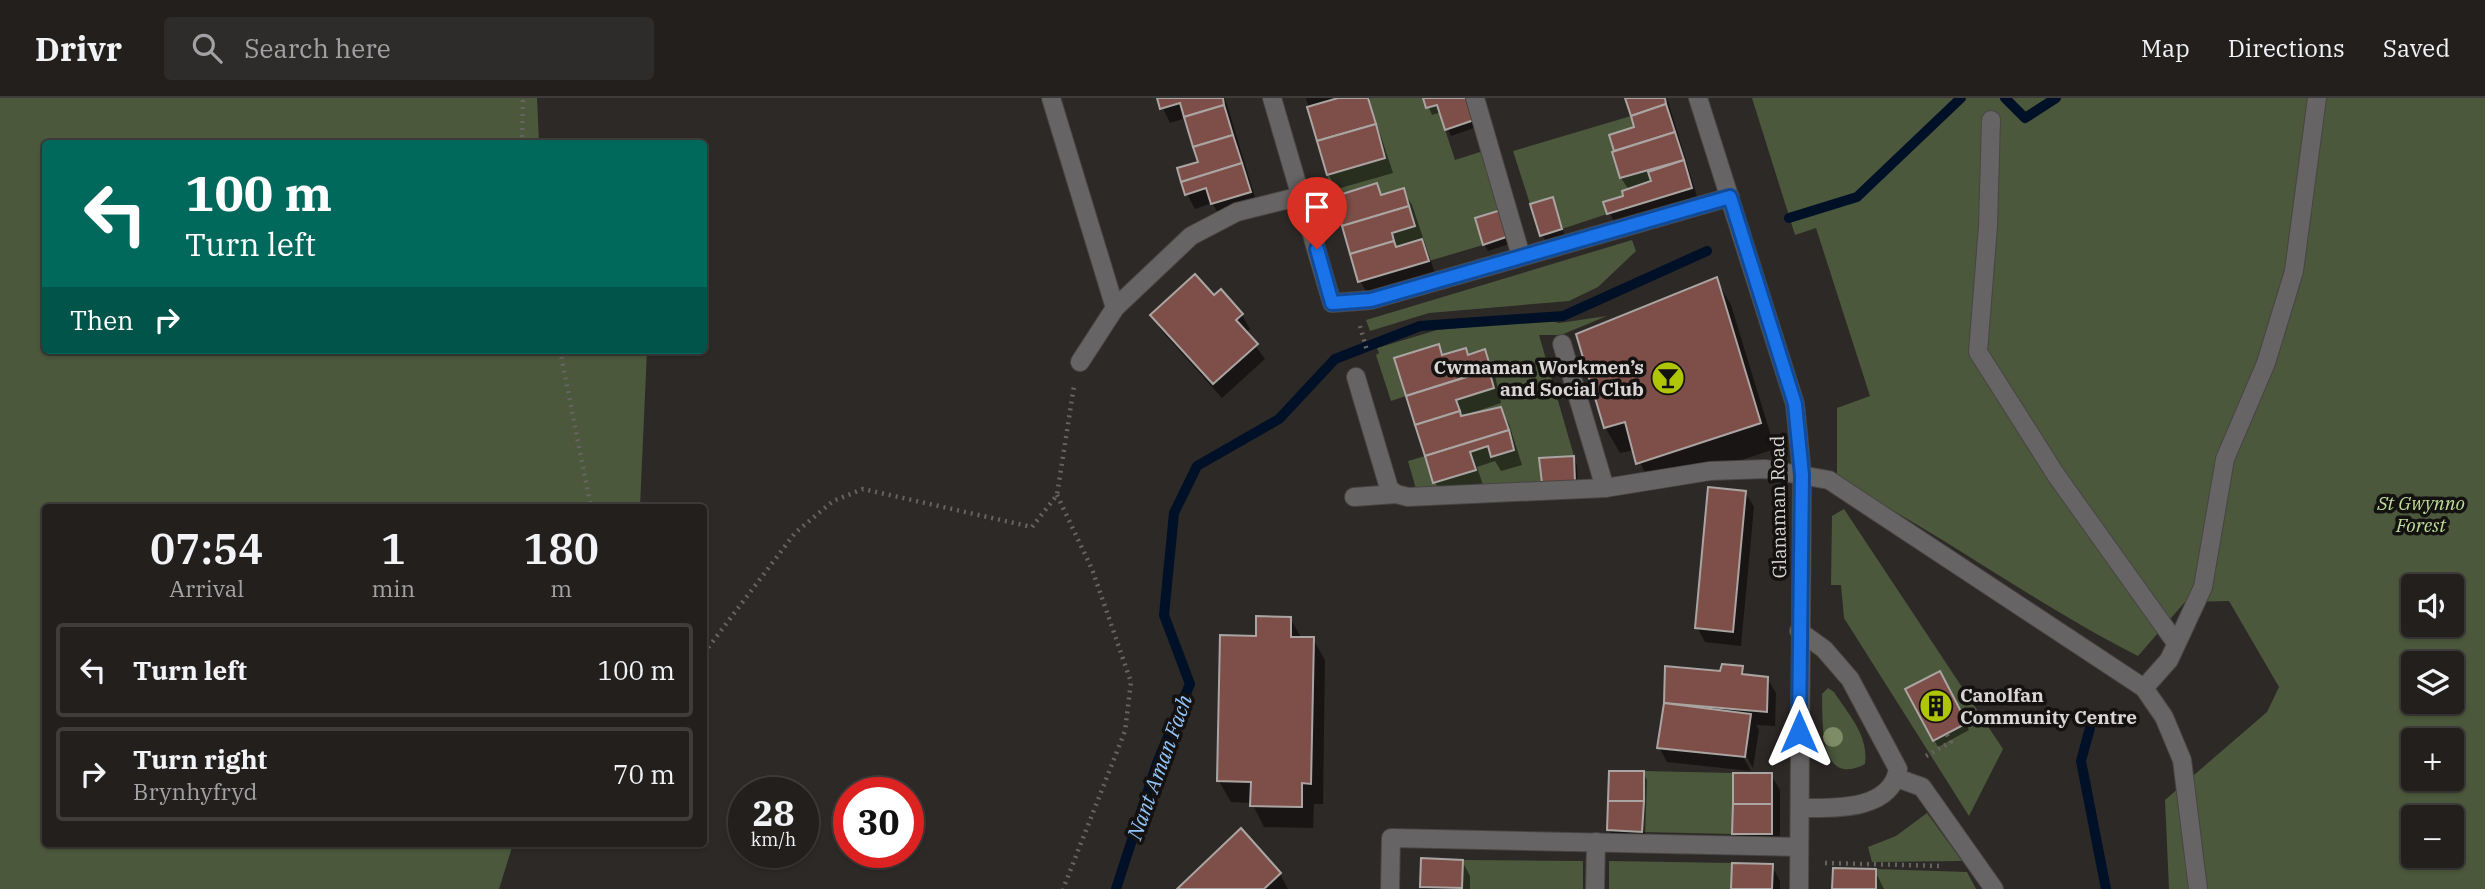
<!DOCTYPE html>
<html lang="en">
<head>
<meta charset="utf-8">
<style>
  :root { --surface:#221f1d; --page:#2e2c2a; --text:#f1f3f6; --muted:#a2a2a4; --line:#3f3d3b }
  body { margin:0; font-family:"IBM Plex Serif",serif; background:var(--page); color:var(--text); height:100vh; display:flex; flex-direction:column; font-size:26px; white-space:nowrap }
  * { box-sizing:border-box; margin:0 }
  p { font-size:23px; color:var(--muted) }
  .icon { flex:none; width:38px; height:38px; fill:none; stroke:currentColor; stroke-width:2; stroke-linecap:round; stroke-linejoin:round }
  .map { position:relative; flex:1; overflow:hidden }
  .side { position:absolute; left:42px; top:406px; width:665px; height:343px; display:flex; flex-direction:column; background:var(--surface); border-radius:7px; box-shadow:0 2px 5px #0004,0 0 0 2px var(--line) }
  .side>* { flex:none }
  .banner { position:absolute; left:42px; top:42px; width:665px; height:214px; border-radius:7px; box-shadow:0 2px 5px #0004,0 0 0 2px var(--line); background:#00695c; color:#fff; overflow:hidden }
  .fabs { position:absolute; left:2401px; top:476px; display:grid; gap:14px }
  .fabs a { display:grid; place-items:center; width:63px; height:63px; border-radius:7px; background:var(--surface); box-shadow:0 2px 5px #0004,0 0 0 2px var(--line); font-size:35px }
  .speed { position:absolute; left:728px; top:679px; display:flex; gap:14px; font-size:35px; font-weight:700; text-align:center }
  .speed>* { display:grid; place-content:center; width:91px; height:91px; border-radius:50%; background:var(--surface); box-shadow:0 2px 5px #0004,0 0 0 2px var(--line); line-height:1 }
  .speed small { font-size:18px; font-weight:400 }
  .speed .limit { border:10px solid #d22; background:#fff; color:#111 }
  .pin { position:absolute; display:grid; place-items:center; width:60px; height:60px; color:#fff; margin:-72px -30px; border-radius:50% 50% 50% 0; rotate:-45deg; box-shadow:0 0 7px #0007 }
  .pin .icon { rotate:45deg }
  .me { position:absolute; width:77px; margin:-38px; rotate:0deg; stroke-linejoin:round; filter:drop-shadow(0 0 5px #0008) }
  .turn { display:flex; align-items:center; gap:24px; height:147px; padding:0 28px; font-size:32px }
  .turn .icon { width:91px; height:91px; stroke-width:2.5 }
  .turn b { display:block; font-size:49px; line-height:60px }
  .then { display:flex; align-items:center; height:66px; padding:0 28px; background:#0003; gap:14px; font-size:26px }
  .eta { display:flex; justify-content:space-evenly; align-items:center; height:119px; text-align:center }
  .eta b { font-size:42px; font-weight:600; line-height:49px }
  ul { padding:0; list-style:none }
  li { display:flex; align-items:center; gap:21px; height:94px; margin:0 14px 10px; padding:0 14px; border:4px solid var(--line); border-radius:7px }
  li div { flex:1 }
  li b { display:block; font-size:26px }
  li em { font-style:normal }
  header { display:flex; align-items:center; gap:42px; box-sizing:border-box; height:98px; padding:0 35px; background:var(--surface); border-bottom:2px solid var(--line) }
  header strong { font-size:33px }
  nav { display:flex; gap:38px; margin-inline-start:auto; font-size:24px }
  .search { width:490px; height:63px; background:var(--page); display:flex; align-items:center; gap:18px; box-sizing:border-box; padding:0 24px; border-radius:7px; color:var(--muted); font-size:26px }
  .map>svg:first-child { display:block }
  .green { fill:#4b583b; fill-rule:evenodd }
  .shadow { fill:#0007 }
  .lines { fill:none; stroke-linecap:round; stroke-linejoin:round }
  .stream { stroke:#001026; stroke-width:10 }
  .building { fill:#7e4f48; stroke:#aaa4a3; stroke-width:2 }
  .service-casing { stroke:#484543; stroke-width:20 }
  .minor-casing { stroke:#484543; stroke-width:20 }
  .path { stroke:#666361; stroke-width:4.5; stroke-dasharray:2 5; stroke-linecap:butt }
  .service { stroke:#666464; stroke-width:18 }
  .minor { stroke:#666464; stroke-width:18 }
  .tree { fill:#7e8d67 }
  .route-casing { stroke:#114b97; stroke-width:18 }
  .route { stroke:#1a73e8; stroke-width:12 }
  .labels { text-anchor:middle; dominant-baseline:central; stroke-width:7; stroke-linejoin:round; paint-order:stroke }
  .poi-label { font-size:19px; font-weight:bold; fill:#d8d5d4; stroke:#141211; text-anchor:end }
  .park-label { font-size:19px; font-style:italic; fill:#c0df9b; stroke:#141211 }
  .street-label { font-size:19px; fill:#d8d5d4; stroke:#141211 }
  .water-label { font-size:21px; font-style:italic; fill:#93c6fd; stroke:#141211 }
</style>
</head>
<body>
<header>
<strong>Drivr</strong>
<div class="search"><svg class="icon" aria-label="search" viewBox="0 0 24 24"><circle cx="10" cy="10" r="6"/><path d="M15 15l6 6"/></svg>Search here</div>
<nav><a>Map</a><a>Directions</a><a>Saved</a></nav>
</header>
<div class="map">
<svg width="2485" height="791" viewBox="0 0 2485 791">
  <rect width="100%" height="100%" fill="#2d2927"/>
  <g class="green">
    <polygon points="0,0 537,0 539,45 46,46 46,252 647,252 640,409 46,410 46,746 513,746 499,791 0,791"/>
    <polygon points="1368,0 1423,0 1426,10 1437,7 1455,62 1483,53 1501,112 1475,120 1483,147 1429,163 1422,141 1396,149 1378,86 1333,99 1327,77 1385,60"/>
    <path d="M1752,0H2485V791H2169L2165,702L2267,614L2279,589L2229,503L2185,504L2138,558C2034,506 1941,434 1837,383V310L1870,298L1816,130L1795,137ZM2413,488H2452V527H2413ZM2413,565H2452V604H2413ZM2413,642H2452V681H2413ZM2413,719H2452V758H2413Z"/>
    <polygon points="1631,18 1634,29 1609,37 1620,80 1647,71 1651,83 1622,93 1623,98 1603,104 1607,116 1562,131 1553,99 1530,106 1513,53"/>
    <polygon points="1632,142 1636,153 1598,189 1569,203 1429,215 1370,233 1366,222"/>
    <polygon points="1607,218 1561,237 1539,237 1574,358 1540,360 1542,385 1416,391 1408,363 1425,358 1433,385 1476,372 1470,354 1488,348 1491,359 1514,352 1501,309 1461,318 1456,302 1494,290 1485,252 1468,257 1465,250 1442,257 1439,247 1394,261 1406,298 1391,303 1376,257 1379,255 1377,250 1437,232 1547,222 1559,225"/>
    <polygon points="1844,411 2003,651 1969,718 1844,520 1841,487 1831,487 1832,418"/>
    <path d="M1828,590L1834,594C1849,617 1869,638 1865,666C1818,691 1823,622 1822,596Z"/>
    <polygon points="1644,673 1733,675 1732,736 1642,734"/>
    <polygon points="1927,715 1962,763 1872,764 1868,749 1896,738"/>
    <polygon points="1463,762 1583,763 1583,791 1462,791"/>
    <polygon points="1609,763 1732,765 1731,791 1609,791"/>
    <polygon points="1876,771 1967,774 1976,791 1876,791"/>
  </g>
  <g class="shadow">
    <polygon points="1158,0 1225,0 1258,109 1221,120 1212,105 1195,111 1187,96 1200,65 1186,20 1170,25"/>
    <polygon points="1306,0 1371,0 1369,2 1393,75 1337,91 1328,76"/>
    <polygon points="1425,0 1467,0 1477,29 1451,38 1441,14 1432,17"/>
    <polygon points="1627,0 1667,0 1699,105 1617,130 1605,105 1625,99 1629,92 1621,80 1611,38 1636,30"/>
    <polygon points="1377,88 1383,98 1403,92 1412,107 1436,178 1369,198 1360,183"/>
    <polygon points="1552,101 1565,138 1546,144 1542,137"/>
    <polygon points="1500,114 1512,145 1488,153 1484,146"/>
    <polygon points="1716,181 1731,207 1775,351 1653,391 1634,352 1620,355 1605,329"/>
    <polygon points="1214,200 1242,217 1250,231 1246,235 1265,261 1222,300 1161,232 1152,217"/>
    <polygon points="1438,248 1444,258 1465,252 1469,258 1484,253 1493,268 1501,305 1468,316 1469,318 1501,311 1509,326 1522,367 1501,373 1495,363 1477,369 1483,387 1443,399 1435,384 1396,261"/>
    <polygon points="1573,360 1577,367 1578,391 1541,361"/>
    <polygon points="1745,394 1754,409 1741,548 1705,544 1697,529"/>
    <polygon points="1290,520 1302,541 1313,541 1325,562 1323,706 1314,706 1313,730 1264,729 1252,705 1231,704 1219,683 1257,540"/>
    <polygon points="1741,569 1747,578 1767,580 1776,595 1775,628 1756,627 1759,632 1753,670 1742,650 1739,652 1751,673 1667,664 1659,649 1667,570 1721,575"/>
    <polygon points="1939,576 1969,632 1938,649 1908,592"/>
    <polygon points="1643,675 1647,682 1645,740 1613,739 1609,732"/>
    <polygon points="1771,677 1780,692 1780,750 1743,750 1734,735"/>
    <polygon points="1422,762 1462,763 1470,778 1470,791 1422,791"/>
    <polygon points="1772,768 1780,783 1780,791 1733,791"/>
    <polygon points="1875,773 1884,791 1834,791"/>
    <polygon points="1280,776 1288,791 1179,791"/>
  </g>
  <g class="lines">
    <g class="stream">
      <polyline points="2005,0 2025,20 2056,0"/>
      <polyline points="1789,120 1857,99 1961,0"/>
      <polyline points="2090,630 2081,663 2106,791"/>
      <polyline points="1116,791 1157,665 1190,586 1164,517 1174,415 1197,368 1279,321 1335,261 1420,228 1563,218 1707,153"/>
    </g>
  </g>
  <g class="building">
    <polygon points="1157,0 1223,0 1224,7 1184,19 1180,5 1160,11"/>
    <polygon points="1338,0 1368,0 1376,26 1317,43 1307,9"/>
    <polygon points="1423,0 1467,0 1474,22 1445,32 1437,7 1426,10"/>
    <polygon points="1625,0 1665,0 1666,6 1631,18"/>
    <polygon points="1666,6 1675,34 1614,53 1609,37 1634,29 1631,18"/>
    <polygon points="1224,7 1233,37 1193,49 1184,19"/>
    <polygon points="1376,26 1385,60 1327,77 1317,43"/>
    <polygon points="1675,34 1684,62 1620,80 1612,54"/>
    <polygon points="1233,37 1242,65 1181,84 1177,70 1198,64 1193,49"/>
    <polygon points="1684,62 1692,90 1607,116 1603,104 1623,98 1622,93 1651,83 1648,74"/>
    <polygon points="1242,65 1251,94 1211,106 1206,90 1185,97 1181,84"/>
    <polygon points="1377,85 1381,97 1404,90 1409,108 1342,128 1333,99"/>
    <polygon points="1553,99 1562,131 1540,138 1530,106"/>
    <polygon points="1409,108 1415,128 1392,135 1394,143 1350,156 1342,128"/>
    <polygon points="1501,112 1509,138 1483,147 1475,120"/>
    <polygon points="1422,141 1429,163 1358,184 1350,156 1394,143 1396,149"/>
    <polygon points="1195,176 1214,197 1221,191 1243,216 1236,222 1258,246 1213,286 1150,217"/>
    <polygon points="1717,179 1761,325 1636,366 1625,324 1604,330 1576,236"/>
    <polygon points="1439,246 1442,257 1466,250 1468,257 1485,251 1491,271 1406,298 1394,260"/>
    <polygon points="1489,272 1494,290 1456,302 1460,313 1415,327 1406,298"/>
    <polygon points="1501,309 1509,332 1425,358 1415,327 1460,313 1461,318"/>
    <polygon points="1509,332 1514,352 1491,359 1488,348 1470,354 1476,372 1433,385 1425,358"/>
    <polygon points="1574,358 1575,384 1542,385 1539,360"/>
    <polygon points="1708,389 1746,393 1733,534 1695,530"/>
    <polygon points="1256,518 1291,519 1291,539 1314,539 1311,686 1302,685 1302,709 1250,708 1251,684 1217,683 1220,537 1256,538"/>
    <polygon points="1722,566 1743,568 1742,576 1768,579 1767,614 1664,605 1665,568 1720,573"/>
    <polygon points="1940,573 1967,625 1933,643 1905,591"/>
    <polygon points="1664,605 1751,616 1745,659 1657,650"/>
    <polygon points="1609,673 1644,673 1644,703 1608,703"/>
    <rect x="1733" y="675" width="39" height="31"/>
    <polygon points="1608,703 1644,703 1642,734 1607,732"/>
    <polygon points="1733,706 1772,706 1772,736 1732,736"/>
    <polygon points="1241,730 1281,775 1264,791 1177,791"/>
    <polygon points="1421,760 1463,762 1462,790 1420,789"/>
    <polygon points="1732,765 1773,766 1772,791 1731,791"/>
    <polygon points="1833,770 1876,771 1876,791 1832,791"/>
  </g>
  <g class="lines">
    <defs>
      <g id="service">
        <polyline points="1051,0 1115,210"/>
        <polyline points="1475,0 1521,158"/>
        <polyline points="1991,22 1988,128 1978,254 2056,377 2176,545"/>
        <polyline points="1562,246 1605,390"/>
        <polyline points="1080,264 1115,210 1191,138 1237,114 1301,98"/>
        <path d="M1799,533L1824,551L1850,581L1898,671C1891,714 1831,710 1800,710"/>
        <polyline points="2144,590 2164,619 2182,662 2198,791"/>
        <polyline points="1897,680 1922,689 1994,791"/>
        <polyline points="1595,791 1596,744"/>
      </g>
      <g id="minor">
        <polyline points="1272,0 1332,205 1371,202 1730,99"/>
        <polyline points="1698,0 1795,306 1802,377 1799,791"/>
        <polyline points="1356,279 1389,390 1396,396 1408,399 1605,390 1710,373 1766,371 1829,382 2144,590 2169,562 2203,489 2225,361 2266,265 2294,173 2317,0"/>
        <polyline points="1354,399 1396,396"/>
        <polyline points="1390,791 1391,740 1799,749"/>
      </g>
    </defs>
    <use href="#service" class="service-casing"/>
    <use href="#minor" class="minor-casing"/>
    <g class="path">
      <polyline points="522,46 523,0"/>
      <polyline points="1360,228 1367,253"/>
      <polyline points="560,252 591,410"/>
      <polyline points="1057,397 1092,471 1131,584 1125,633 1063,791"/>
      <polyline points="704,555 795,435 833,403 863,391 1032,429 1057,397 1074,288"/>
      <polyline points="1926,658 1951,644 1946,635"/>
      <polyline points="1825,765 1942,768"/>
    </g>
    <use href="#service" class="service"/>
    <use href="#minor" class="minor"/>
  </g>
  <circle class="tree" cx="1833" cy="639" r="10"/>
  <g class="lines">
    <defs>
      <polyline id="route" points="1317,151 1332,205 1371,202 1730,99 1795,306 1802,377 1799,634"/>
    </defs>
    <use href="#route" class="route-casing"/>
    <use href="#route" class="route"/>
  </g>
  <defs>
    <symbol id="bar-disc" viewBox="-11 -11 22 22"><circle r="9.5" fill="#afc505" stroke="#141211"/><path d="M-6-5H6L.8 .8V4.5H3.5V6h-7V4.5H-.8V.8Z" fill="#111"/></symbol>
    <symbol id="building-disc" viewBox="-11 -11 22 22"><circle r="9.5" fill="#afc505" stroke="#141211"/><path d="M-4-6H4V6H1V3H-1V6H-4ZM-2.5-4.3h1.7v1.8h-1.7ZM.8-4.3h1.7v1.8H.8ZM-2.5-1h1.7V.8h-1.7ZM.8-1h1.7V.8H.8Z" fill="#111"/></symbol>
  </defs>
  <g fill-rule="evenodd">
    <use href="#bar-disc" x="1649" y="261" width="38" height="38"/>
    <use href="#building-disc" x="1917" y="589" width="38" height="38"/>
  </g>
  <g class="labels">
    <g class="poi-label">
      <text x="1644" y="269">Cwmaman Workmen’s<tspan x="1644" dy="22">and Social Club</tspan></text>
      <text x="1960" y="597" text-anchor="start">Canolfan<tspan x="1960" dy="22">Community Centre</tspan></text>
    </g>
    <g class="park-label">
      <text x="2421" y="405">St Gwynno<tspan x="2421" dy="22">Forest</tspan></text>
    </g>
    <g class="street-label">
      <text transform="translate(1778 409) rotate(-91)">Glanaman Road</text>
    </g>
    <g class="water-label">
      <text transform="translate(1159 669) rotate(-70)">Nant Aman Fach</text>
    </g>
  </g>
</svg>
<div class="fabs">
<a><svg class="icon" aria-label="sound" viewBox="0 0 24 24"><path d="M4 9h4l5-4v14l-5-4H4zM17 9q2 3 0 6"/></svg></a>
<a><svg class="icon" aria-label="layers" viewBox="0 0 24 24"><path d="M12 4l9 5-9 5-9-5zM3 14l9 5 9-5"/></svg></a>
<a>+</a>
<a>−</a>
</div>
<div class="speed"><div>28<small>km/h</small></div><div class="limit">30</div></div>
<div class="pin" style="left:1317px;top:151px;background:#d93025"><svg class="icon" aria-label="arrive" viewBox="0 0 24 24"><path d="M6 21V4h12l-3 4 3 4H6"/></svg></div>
<svg class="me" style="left:1799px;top:634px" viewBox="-20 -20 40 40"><path d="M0-17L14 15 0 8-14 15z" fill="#1a73e8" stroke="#fff" stroke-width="4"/></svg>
<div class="banner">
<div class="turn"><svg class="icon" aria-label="left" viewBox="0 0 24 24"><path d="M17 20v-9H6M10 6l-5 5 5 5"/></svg><div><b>100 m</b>Turn left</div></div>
<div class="then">Then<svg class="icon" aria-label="right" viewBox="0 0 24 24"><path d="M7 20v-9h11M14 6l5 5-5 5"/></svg></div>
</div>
<section class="side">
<div class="eta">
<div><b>07:54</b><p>Arrival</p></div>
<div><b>1</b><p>min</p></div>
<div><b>180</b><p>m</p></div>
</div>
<ul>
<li><svg class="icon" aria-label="left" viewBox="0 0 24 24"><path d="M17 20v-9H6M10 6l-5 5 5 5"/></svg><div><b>Turn left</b></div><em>100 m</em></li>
<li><svg class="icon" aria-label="right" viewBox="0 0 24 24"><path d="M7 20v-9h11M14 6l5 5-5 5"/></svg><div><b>Turn right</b><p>Brynhyfryd</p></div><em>70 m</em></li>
</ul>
</section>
</div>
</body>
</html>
